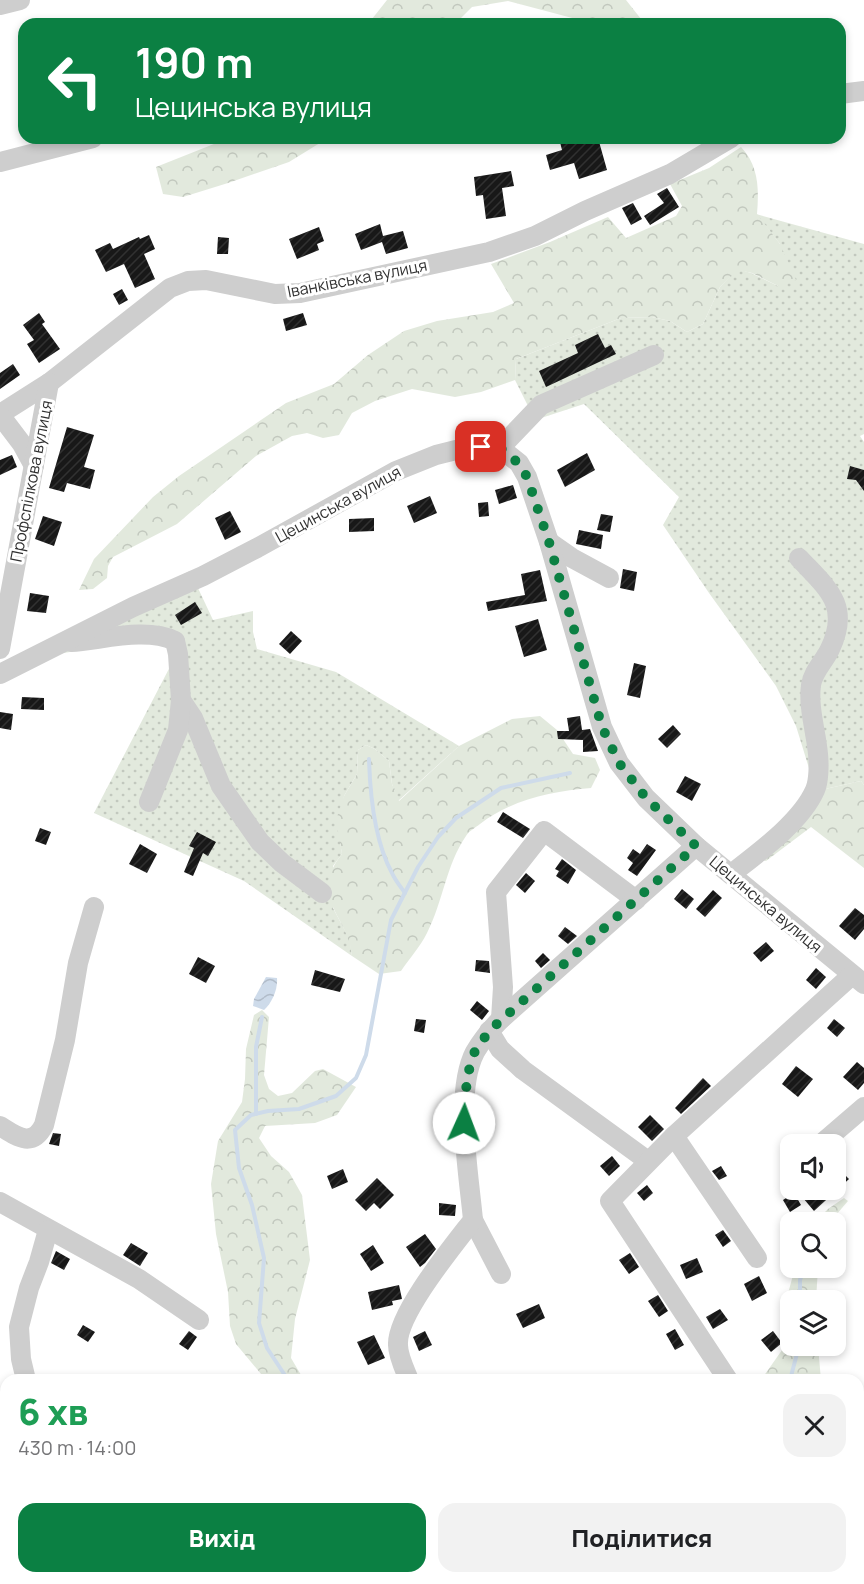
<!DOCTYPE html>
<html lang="uk">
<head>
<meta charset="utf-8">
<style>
  :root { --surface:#fff; --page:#f2f2f2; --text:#202124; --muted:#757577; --accent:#0b8043 }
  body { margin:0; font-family:Manrope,sans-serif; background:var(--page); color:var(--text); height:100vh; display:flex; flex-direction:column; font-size:22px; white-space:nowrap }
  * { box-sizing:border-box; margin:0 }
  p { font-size:20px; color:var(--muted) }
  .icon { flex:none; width:33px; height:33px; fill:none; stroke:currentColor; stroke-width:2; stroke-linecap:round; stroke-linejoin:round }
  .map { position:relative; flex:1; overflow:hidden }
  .side { position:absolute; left:0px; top:1374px; width:864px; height:210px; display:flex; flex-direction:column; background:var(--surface); border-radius:18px 18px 0 0; box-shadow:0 3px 9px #0003 }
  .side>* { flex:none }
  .top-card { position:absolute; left:18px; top:18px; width:828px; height:126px; border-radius:18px; box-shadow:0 3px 9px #0003; background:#0b8043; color:#fff; overflow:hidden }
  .buttons { position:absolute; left:780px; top:1134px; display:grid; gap:12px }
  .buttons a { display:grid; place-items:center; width:66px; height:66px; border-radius:12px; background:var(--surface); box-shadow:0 3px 9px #0003; font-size:30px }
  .pin { position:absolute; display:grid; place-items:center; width:51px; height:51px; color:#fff; margin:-26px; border-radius:12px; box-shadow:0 3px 9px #0006 }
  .me { position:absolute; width:66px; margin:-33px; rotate:2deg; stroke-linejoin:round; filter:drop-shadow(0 0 4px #0008) }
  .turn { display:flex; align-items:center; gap:21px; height:126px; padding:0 18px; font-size:27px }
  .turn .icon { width:78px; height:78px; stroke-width:2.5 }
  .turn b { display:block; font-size:42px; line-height:51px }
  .round { display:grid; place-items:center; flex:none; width:63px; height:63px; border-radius:18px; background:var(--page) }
  .summary { display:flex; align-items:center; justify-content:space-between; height:102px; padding:0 18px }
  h1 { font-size:36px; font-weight:800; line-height:45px; color:#1e9e55 }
  .cta { display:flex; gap:12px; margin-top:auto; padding:12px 18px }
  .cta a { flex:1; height:69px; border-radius:18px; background:var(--accent); color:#fff; font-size:24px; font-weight:800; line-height:69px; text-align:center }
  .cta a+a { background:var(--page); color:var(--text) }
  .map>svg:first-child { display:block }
  .grass { fill:url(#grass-dots) }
  .forest { fill:url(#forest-crowns) }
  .water { fill:url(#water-waves) }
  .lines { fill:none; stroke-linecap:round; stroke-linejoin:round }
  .stream { stroke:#cedbea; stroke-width:4 }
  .building { fill:url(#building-hatch) }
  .minor { stroke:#cecece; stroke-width:20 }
  .route { stroke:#0b8043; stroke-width:10; stroke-dasharray:0 18 }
  .labels { text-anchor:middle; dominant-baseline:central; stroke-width:6; stroke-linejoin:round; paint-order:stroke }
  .street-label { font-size:16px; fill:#313131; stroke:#fff }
</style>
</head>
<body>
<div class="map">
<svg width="864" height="1584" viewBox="0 0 864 1584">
  <defs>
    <pattern id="grass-dots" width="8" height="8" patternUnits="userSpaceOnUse" patternTransform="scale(1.5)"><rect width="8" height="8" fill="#e2e9dd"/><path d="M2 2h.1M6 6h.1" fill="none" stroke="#c2c8be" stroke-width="1.8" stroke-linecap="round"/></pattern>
    <pattern id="forest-crowns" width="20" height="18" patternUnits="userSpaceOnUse" patternTransform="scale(1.5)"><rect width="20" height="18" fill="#e2e9dd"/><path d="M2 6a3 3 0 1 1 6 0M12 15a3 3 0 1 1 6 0" fill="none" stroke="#c2c8be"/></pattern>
    <pattern id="water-waves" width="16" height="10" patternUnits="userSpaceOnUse" patternTransform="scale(1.5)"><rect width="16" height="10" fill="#cedbea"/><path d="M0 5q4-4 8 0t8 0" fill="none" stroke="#b1bcc9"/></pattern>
    <pattern id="building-hatch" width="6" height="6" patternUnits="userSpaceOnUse" patternTransform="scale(1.5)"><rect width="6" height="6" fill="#181818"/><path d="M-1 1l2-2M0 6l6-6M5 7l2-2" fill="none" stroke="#313131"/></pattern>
  </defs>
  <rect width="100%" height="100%" fill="#fff"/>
  <g class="grass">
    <polygon points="756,214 864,244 864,434 860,436 864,442 864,785 861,781 816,791 796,726 776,686 709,593 663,525 679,497 584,404 535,420 515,380 516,359 621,318 652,317 670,321 687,332 703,324 720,287 738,269 751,273 778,286 780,244"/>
    <path d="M190,571L213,620L253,611V632L257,649L336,672L459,746L398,801L392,784L389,761L375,749L366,745L358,750L357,774L344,796L340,841L342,854L333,866V908L350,940L352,956L244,881L94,813L173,661L170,652L164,644C129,640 92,648 58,654L51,638Z"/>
  </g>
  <g class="forest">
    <polygon points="387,0 626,0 645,24 595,24 508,1 472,7 455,24 368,24"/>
    <polygon points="229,138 328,138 289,162 228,183 183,197 163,194 156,167"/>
    <path d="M741,147C759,166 759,189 757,214L780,244L796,280L778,286L752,273L738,270L720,287L703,324L687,332L670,321L652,317L621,318L516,359L515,380L481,392L455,397L412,389L375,401L352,413L339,435L323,438L307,433L292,436L256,456L177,524L113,557L108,566L107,578L93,589L79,590L94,559L153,497L179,476L286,403L334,384L368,355L404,331L437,321L493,312L514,303L491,264L550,242L608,217L626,238L676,216L682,206L670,184L709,168Z"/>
    <path d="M540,716L557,730L573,754L595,758L600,770L591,788C552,791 511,800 480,824C475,828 469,831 466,836C446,865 443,902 427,933C420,947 409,959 401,971L379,974L352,956C348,914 307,898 342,854L336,820L344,796L357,774L358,750L366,745L375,749L389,761L392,784L399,801L459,746L512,719Z"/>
    <polygon points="861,781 864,785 864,868 811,827 766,861 755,859 816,791"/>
    <polygon points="262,1010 269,1017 264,1075 269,1089 278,1096 292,1093 315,1071 323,1069 356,1087 337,1115 315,1123 265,1126 259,1138 271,1156 289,1172 302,1195 310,1260 295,1319 291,1358 304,1380 266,1380 236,1344 230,1326 228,1292 216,1234 211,1184 218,1141 242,1102 245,1079 246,1049 254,1015"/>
    <polygon points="844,1198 848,1201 830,1222 815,1222 828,1209"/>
    <polygon points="795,1268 818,1268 816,1300 790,1300 790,1346 818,1346 821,1380 761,1380 787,1343 789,1324 787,1297"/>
    <polygon points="6,1457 6,1492 0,1493 0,1458"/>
    <path d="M604,1578H695C673,1584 618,1584 592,1584Z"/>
  </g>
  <path class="water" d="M266,977L277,978C278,989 272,1003 264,1010L253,1006L254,999Z"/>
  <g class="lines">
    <g class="stream">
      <path d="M369,759C370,793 375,842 392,873C395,880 400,886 405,893"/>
      <polyline points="256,1114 256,1047 262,1017"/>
      <polyline points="825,1222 828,1216"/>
      <polyline points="800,1300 800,1280 804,1268"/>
      <polyline points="288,1380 267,1348 259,1323 264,1258 252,1205 239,1168 235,1130 251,1115 268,1111 299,1109 336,1096 356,1078 366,1055 391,920 418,867 438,837 456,818 501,788 570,773"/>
      <polyline points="790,1380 799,1346"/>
      <polyline points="0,1480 6,1479"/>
      <polyline points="344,1578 347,1584"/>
      <polyline points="601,1584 613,1578"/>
    </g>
  </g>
  <g class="building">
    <polygon points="559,138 598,138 607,170 579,179 574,163 550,170 546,155 562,150"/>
    <polygon points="511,171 514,186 502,188 506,216 486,219 483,195 476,196 474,177"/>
    <polygon points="667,188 679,207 650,225 644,216 664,203 657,194"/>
    <polygon points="633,203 642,219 631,225 622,208"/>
    <polygon points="380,224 383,236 403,231 408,248 386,254 382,242 361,250 355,234"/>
    <polygon points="319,227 324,241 317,244 319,250 297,259 289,239"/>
    <polygon points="149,235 155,249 144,254 155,279 135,288 124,264 106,272 95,250 110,243 113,249 139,237 140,239"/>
    <polygon points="218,237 229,238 228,254 217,254"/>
    <polygon points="122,289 128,300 119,305 113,294"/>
    <polygon points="39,313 45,322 42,324 60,349 39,363 27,344 34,340 23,325"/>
    <polygon points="303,313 307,325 286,331 283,319"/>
    <polygon points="598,334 605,348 611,345 616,354 546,387 539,371 578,353 575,345"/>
    <polygon points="13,364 20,375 0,389 0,373"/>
    <polygon points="67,427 94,435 84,467 95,470 90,489 67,483 64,492 49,488"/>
    <polygon points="587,453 595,470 565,487 557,470"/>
    <polygon points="12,455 17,467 0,475 0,460"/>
    <polygon points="850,466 864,470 864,491 856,480 847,479"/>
    <polygon points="513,485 517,498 499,504 495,490"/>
    <polygon points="430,496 437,513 414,523 407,506"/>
    <polygon points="488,502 489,516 479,517 478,503"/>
    <polygon points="230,511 241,532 225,540 215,518"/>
    <polygon points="601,514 613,516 610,532 597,530"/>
    <polygon points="43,516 62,522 54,546 35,539"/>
    <polygon points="374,518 374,531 349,532 349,519"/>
    <polygon points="579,530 603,535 601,549 576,544"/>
    <polygon points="623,569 637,572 634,591 620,588"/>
    <polygon points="540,570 547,601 488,611 486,602 525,595 521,574"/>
    <polygon points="30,593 49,596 46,613 27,611"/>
    <polygon points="195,602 202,613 181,625 175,615"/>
    <polygon points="538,619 547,650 524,657 515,626"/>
    <polygon points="291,631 302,641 290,654 279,644"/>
    <polygon points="634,663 646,666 640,698 627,695"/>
    <polygon points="22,697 44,698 44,710 21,709"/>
    <polygon points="0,712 13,714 11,730 0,728"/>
    <polygon points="580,716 582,730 590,729 598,751 583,752 583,740 558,739 557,731 569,731 567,718"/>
    <polygon points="673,725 681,734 667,748 658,739"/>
    <polygon points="685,776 701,784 692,801 676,792"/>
    <polygon points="503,812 530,829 523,838 497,822"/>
    <polygon points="40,828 51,832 46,845 35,841"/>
    <polygon points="197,832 216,842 208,856 203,853 193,876 184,872 194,848 189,846"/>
    <polygon points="140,844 157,854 147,873 129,864"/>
    <polygon points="647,844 656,850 637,876 628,870 633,863 627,858 633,849 640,854"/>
    <polygon points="562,859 576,870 568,884 556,876 559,871 555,869"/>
    <polygon points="526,873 535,881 525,893 516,885"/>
    <polygon points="682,889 694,899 686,909 674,899"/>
    <polygon points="713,890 722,898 705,917 696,909"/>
    <polygon points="855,908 864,915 864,929 855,940 839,926"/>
    <polygon points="565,927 577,936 568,944 558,936"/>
    <polygon points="766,942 774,951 761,962 753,953"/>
    <polygon points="543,953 550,960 541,968 535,961"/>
    <polygon points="198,957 215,966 206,983 189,974"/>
    <polygon points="476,960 489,961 490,973 475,971"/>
    <polygon points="816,968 826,977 816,989 806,980"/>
    <polygon points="315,970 345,979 340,992 311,985"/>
    <polygon points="477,1001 489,1011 482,1020 470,1010"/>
    <polygon points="416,1019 426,1020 424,1033 414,1031"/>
    <polygon points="834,1019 845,1028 837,1037 827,1028"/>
    <polygon points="857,1062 864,1068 864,1083 858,1090 843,1077"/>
    <polygon points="796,1066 813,1079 798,1097 782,1084"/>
    <polygon points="703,1078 711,1086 681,1114 675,1108"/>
    <polygon points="650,1115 664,1129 652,1141 638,1127"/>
    <polygon points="53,1133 61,1134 59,1146 49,1144"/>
    <polygon points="612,1156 620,1166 609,1176 600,1166"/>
    <polygon points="721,1166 727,1176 719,1180 712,1171"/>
    <polygon points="836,1166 849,1179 814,1211 803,1198 813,1190 836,1190"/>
    <polygon points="343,1169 348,1182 332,1189 327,1176"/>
    <polygon points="377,1178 394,1195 380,1209 374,1203 366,1211 355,1200"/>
    <polygon points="647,1185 653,1193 644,1201 637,1193"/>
    <polygon points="794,1193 801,1205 790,1212 783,1200"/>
    <polygon points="439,1203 456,1205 455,1216 439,1215"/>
    <polygon points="723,1230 731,1241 723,1247 715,1235"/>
    <polygon points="425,1234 436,1249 425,1263 420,1267 406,1247"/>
    <polygon points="131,1243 148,1253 140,1266 123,1255"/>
    <polygon points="373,1245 384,1263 371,1271 360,1254"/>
    <polygon points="56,1251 70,1259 64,1270 51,1263"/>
    <polygon points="630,1253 639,1267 629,1274 619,1260"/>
    <polygon points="697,1258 703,1272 686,1279 680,1265"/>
    <polygon points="759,1276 767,1293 752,1301 744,1284"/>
    <polygon points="399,1285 402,1299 392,1301 393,1305 372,1310 368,1292"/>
    <polygon points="658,1295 668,1311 659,1317 648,1301"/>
    <polygon points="539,1304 545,1318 523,1328 516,1314"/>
    <polygon points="720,1309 728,1320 713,1329 706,1317"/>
    <polygon points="83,1325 95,1332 88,1342 77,1335"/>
    <polygon points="675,1329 684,1345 675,1350 666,1334"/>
    <polygon points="189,1331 197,1337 188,1350 179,1344"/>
    <polygon points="425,1331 432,1345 419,1351 413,1337"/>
    <polygon points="773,1331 782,1343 771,1352 761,1340"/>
    <polygon points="374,1335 385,1358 368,1365 357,1342"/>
  </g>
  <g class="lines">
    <g class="minor">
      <polyline points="0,5 20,0"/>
      <polyline points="840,94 864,91"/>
      <polyline points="0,162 93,138"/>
      <polyline points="0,414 49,383 170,288 188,281 206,280 275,294 300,293 489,252 535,236 585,211 670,174 731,138"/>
      <polyline points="0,415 22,444 34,466"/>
      <polyline points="500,448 541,405 654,355"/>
      <polyline points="549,542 572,558 609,578"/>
      <path d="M71,642C102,640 146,627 175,641L178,654L181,700L193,718L221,786L260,842L282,863L322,893"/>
      <polyline points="0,649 49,383"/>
      <polyline points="0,674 133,607 203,576 257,548 396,471 436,455 460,449 481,447 500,448 519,463 527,477 549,542 602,727 619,763 646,798 696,846 864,984"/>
      <polyline points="149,802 178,730 181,700"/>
      <path d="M731,874C758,853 801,822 815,790C819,781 819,764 818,754C816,731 808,708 811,685C813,671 824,662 830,649C851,605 827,588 799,558"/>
      <polyline points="501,1019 503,987 496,892 544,831 636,900"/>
      <polyline points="489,1031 500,1049 523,1070 648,1161"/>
      <path d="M0,1126C16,1136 32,1149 44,1125L65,1040L78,963L94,907"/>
      <polyline points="674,1136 757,1258"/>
      <polyline points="821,1144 864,1107"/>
      <polyline points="0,1202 139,1279 199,1320"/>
      <polyline points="473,1220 501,1274"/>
      <polyline points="26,1380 21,1359 19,1327 29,1288 39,1262 48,1230"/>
      <path d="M409,1380C405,1370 398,1356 398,1345C396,1315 453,1246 473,1220C469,1175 454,1092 475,1052C482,1040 491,1029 501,1019L696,846"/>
      <polyline points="728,1380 610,1201 674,1136 852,975"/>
      <polyline points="0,1507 6,1506"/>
      <polyline points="185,1578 190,1584"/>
      <polyline points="440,1578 443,1584"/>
      <polyline points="503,1578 506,1584"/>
      <polyline points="862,1584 864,1572"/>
    </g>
  </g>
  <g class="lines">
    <polyline class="route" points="464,1123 467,1077 474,1053 489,1031 696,846 646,798 619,763 602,727 549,542 527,477 519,464 505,451 500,448 481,447"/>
  </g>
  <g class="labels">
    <g class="street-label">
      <text transform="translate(357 278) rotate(-11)">Іванківська вулиця</text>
      <text transform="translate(31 481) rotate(-79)">Профспілкова вулиця</text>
      <text transform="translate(338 504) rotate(-29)">Цецинська вулиця</text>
      <text transform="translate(766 904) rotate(40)">Цецинська вулиця</text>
    </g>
  </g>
</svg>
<div class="buttons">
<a><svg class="icon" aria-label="sound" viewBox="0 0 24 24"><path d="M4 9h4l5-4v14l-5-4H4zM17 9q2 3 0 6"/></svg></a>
<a><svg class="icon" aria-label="search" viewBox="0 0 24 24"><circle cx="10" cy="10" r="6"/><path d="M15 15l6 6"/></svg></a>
<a><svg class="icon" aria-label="layers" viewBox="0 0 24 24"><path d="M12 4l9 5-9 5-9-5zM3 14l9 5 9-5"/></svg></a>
</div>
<div class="pin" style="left:481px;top:447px;background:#d93025"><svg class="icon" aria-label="arrive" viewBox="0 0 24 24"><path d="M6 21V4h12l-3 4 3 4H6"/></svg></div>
<svg class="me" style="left:464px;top:1123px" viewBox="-20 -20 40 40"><circle r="19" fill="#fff"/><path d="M0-13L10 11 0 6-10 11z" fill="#0b8043"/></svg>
<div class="top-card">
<div class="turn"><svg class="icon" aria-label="left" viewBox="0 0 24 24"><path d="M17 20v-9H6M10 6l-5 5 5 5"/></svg><div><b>190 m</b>Цецинська вулиця</div></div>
</div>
<section class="side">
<div class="summary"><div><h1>6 хв</h1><p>430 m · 14:00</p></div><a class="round"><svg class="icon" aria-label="close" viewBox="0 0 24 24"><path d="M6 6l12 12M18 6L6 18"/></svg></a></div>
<div class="cta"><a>Вихід</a><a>Поділитися</a></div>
</section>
</div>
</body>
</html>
